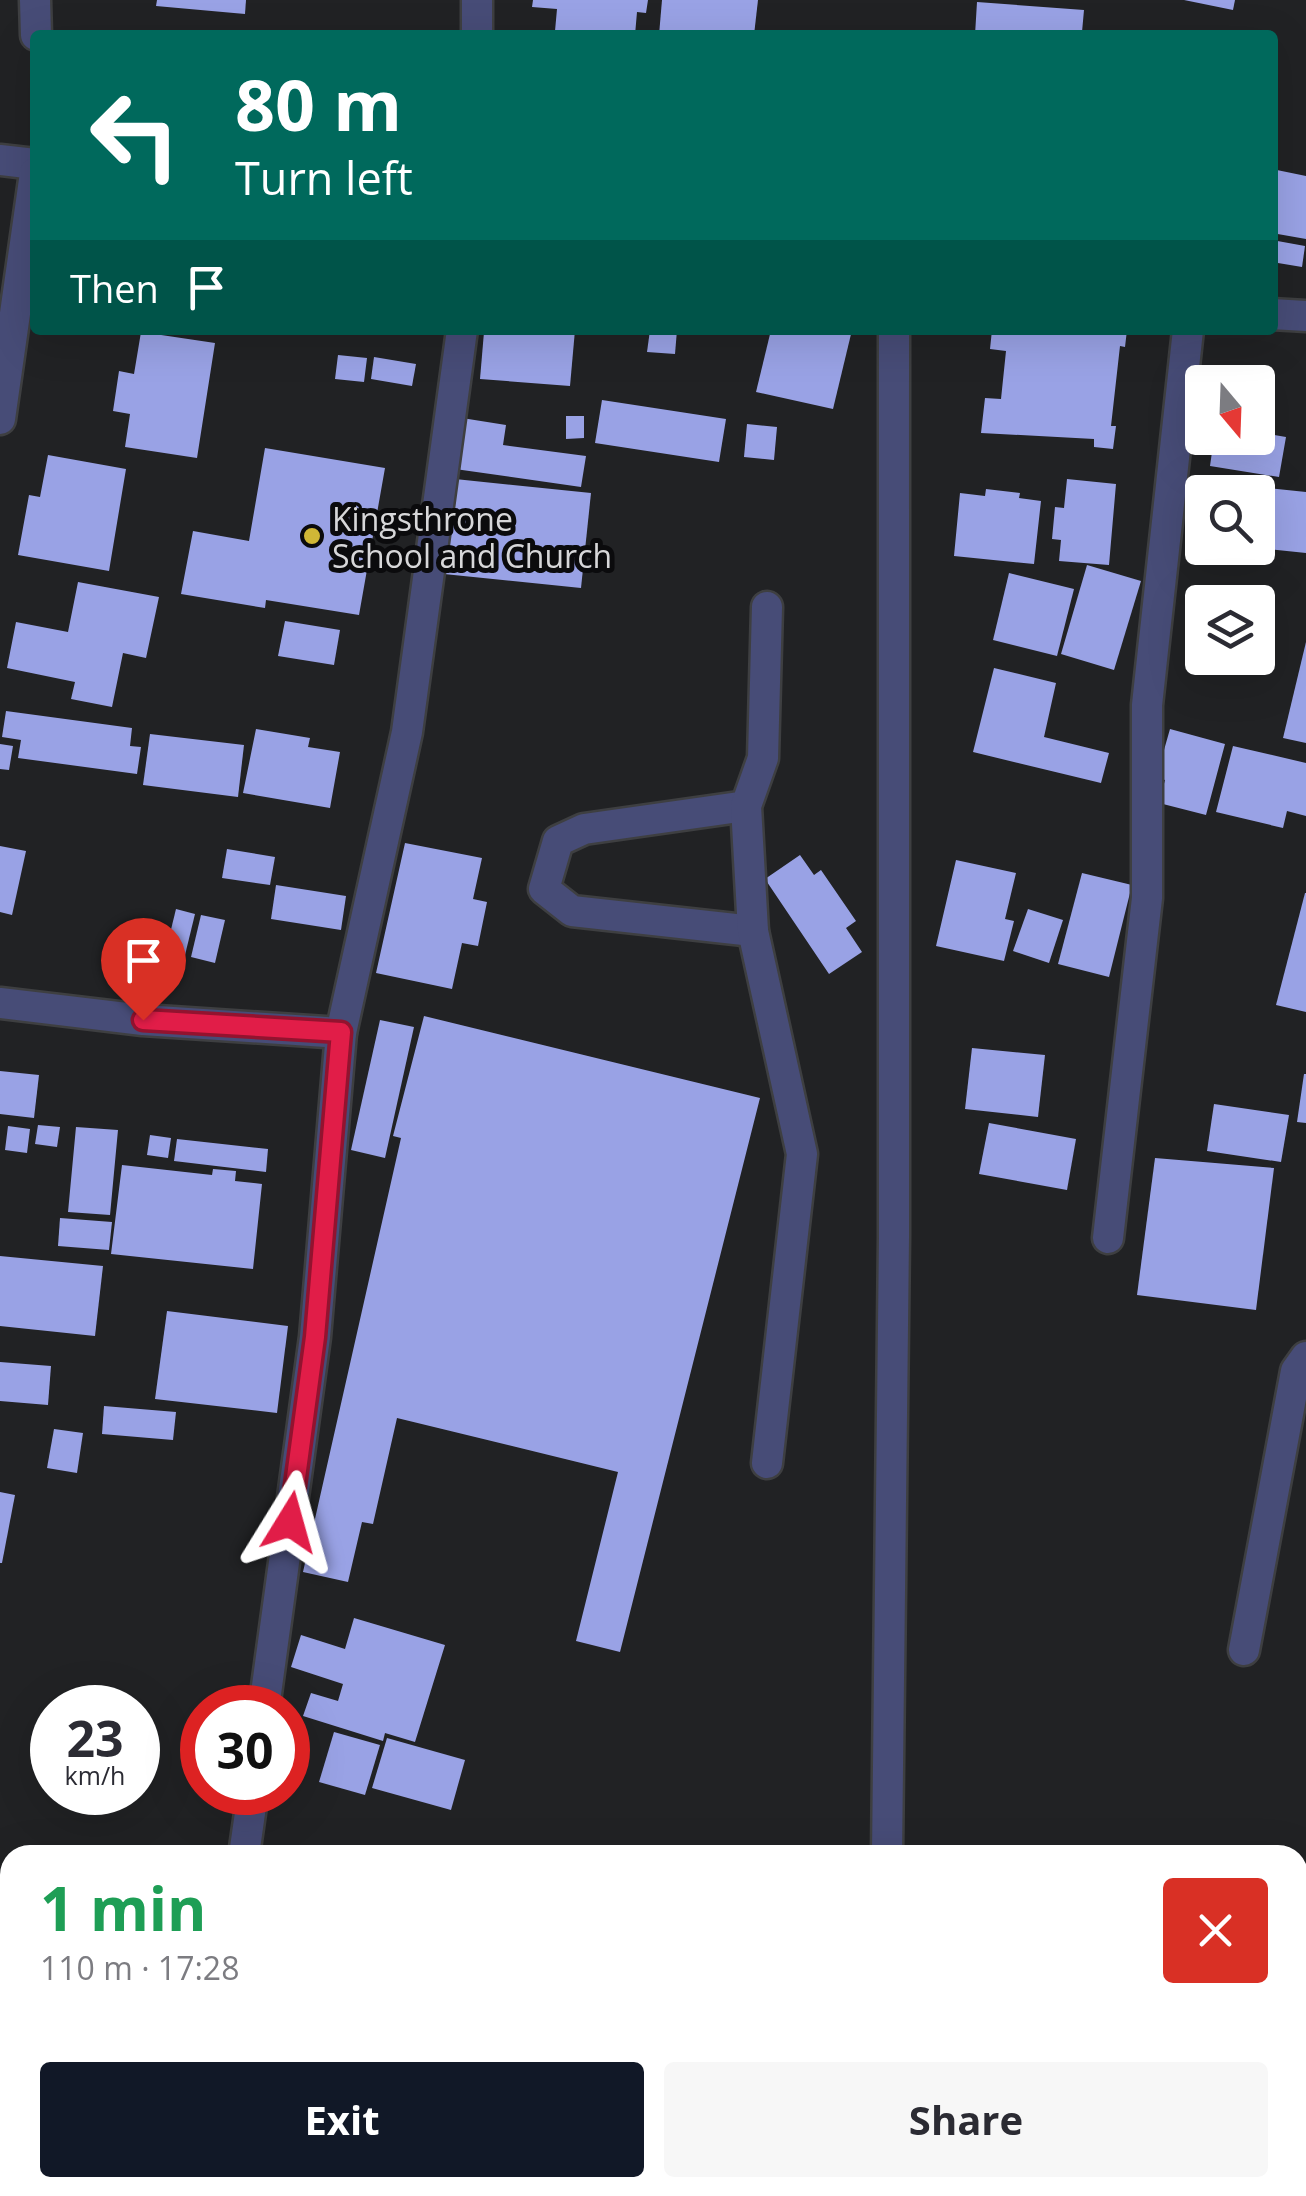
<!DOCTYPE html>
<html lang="en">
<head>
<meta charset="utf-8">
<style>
  :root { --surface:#fff; --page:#f7f7f7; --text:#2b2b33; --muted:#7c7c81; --accent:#111827 }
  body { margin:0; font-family:"Open Sans",sans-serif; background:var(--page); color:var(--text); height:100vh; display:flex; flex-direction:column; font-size:38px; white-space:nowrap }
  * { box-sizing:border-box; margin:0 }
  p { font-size:32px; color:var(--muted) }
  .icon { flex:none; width:55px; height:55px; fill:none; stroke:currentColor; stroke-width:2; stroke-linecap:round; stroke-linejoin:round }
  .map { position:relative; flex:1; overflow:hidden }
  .panel { position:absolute; left:0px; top:1845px; width:1308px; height:352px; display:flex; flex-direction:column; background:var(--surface); border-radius:30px 30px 0 0; box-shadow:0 10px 40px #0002 }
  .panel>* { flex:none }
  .guide { position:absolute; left:30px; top:30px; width:1248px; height:305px; border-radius:10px; box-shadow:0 10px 40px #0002; background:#00695c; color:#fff; overflow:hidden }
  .needle { width:65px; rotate:161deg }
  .buttons { position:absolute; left:1185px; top:365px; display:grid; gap:20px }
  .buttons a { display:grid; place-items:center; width:90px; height:90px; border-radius:10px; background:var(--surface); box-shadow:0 10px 40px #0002; font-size:50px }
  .speed { position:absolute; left:30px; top:1685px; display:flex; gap:20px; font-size:50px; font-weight:700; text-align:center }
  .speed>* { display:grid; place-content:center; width:130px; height:130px; border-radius:50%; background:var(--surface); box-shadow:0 10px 40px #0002; line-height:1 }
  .speed small { font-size:25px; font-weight:400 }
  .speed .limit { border:15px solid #d22; background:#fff; color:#111 }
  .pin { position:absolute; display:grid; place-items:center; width:85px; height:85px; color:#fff; margin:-102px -42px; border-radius:50% 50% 50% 0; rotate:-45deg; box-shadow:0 0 10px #0007 }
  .pin .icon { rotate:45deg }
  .me { position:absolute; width:110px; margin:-55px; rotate:8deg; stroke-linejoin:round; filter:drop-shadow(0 0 8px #0008) }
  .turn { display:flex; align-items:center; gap:35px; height:210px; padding:0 40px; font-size:45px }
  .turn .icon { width:130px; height:130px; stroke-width:2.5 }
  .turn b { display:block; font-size:70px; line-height:85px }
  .then { display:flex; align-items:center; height:95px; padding:0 40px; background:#0003; gap:20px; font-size:38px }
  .round { display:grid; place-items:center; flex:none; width:105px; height:105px; border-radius:10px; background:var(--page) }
  .head { display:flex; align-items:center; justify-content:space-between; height:170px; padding:0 40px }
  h1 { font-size:60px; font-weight:700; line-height:75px; color:#1e9e55 }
  .primary-button { display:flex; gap:20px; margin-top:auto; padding:20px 40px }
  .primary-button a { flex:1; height:115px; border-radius:10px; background:var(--accent); color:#fff; font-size:40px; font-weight:700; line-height:115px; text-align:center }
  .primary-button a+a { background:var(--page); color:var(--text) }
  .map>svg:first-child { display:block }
  .building { fill:#99a2e5 }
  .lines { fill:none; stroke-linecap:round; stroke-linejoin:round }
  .minor-casing { stroke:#3e3f41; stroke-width:35 }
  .minor { stroke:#474c77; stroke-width:30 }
  .route-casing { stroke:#92132f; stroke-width:25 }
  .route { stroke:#e11d48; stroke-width:18 }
  .poi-dot { fill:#d0b736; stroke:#0b0b0d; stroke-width:4 }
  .labels { text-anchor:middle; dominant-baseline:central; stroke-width:10; stroke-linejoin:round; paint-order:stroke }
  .poi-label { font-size:32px; fill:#d7d7d9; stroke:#0b0b0d; text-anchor:start }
</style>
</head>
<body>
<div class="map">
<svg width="1306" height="2196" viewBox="0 0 1306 2196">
  <rect width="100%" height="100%" fill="#212224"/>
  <g class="building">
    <polygon points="157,0 246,0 245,14 156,6"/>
    <polygon points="533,0 648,0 646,13 637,12 635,35 555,31 557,9 532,7"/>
    <polygon points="662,0 758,0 754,35 659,35"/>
    <polygon points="1184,0 1235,0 1233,10"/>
    <polygon points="977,2 1084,10 1082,32 1091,35 975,35"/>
    <polygon points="1272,169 1306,176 1306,239 1272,233"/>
    <polygon points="1272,240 1305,246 1302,267 1272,262"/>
    <polygon points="575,330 570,386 480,379 484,332"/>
    <polygon points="650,330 677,330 675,354 647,352"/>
    <polygon points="771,330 852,330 833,409 756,392"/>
    <polygon points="992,330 1127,330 1125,347 1120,346 1111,426 1116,426 1113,449 1094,447 1094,439 981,433 985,398 1001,399 1006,351 990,349"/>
    <polygon points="141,332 215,343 197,458 125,447 130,414 113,411 119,371 134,374"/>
    <polygon points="338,355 367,358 364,382 335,379"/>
    <polygon points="374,357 416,364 412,386 371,379"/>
    <polygon points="602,400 726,419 719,462 595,443"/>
    <polygon points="566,416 584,416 584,438 566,439"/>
    <polygon points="462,418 506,425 503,445 586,456 581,487 455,469"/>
    <polygon points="747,424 777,427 774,460 744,457"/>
    <polygon points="1258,432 1286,437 1279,477 1210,466 1214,438 1258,438"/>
    <polygon points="265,448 385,468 359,615 266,600 265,608 181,594 193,531 249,541"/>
    <polygon points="48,455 126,469 109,571 18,555 29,495 40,497"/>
    <polygon points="455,479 591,493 581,588 444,574"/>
    <polygon points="1067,479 1116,484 1109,565 1059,561 1061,540 1052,539 1055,507 1064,508"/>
    <polygon points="1213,482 1306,492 1306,553 1258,548 1258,492 1212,492"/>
    <polygon points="986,489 1020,493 1019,498 1041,501 1034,564 954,556 960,493 985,496"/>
    <polygon points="1087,565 1141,581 1114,670 1061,654"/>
    <polygon points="1009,573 1074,589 1057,656 993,640"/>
    <polygon points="78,582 159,597 146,658 123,653 112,707 71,699 75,682 7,668 16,622 68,632"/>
    <polygon points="285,621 340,630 334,665 278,656"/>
    <polygon points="1306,642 1306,743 1283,738"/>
    <polygon points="994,668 1056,683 1044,737 1109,753 1101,783 973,752"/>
    <polygon points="6,711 132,728 130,746 141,747 137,774 18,758 21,740 2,737"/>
    <polygon points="256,729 310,738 308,747 340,752 330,808 243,793"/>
    <polygon points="1170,729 1225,744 1206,815 1159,803 1165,780 1156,778"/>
    <polygon points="150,734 244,745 238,797 143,785"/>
    <polygon points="0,744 13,746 9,770 0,769"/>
    <polygon points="1233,746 1306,763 1306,816 1287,811 1283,828 1216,812"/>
    <polygon points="405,843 482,858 473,899 487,902 478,946 462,943 452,989 376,973"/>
    <polygon points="0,846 26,851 12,915 0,912"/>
    <polygon points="227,849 275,857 270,885 222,878"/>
    <polygon points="800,855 814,875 821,870 856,921 846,928 862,952 829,974 765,879"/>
    <polygon points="956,860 1016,873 1005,919 1014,921 1004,961 936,946"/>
    <polygon points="1082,873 1132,885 1109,977 1058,964"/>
    <polygon points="276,885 346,896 341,930 271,919"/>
    <polygon points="1305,893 1306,893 1306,1012 1276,1005"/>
    <polygon points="176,909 195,914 185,955 166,950"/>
    <polygon points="1028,909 1063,920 1049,963 1013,951"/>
    <polygon points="201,915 225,920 215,963 191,957"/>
    <polygon points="424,1016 760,1098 620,1652 576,1641 618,1472 397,1418 373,1524 362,1522 348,1582 303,1572 401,1138 393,1136"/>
    <polygon points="380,1020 414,1027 385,1158 351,1150"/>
    <polygon points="972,1048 1045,1055 1038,1117 965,1109"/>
    <polygon points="0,1071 39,1075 34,1118 0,1114"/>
    <polygon points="1304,1074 1306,1074 1306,1123 1297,1122"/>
    <polygon points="1214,1104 1289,1115 1281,1162 1207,1151"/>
    <polygon points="989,1123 1076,1139 1067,1190 979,1174"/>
    <polygon points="38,1125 60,1127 57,1147 35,1144"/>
    <polygon points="8,1126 30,1129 27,1153 5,1150"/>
    <polygon points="76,1127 118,1130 110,1215 68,1212"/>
    <polygon points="150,1135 171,1138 168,1158 147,1155"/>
    <polygon points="177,1139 268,1149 266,1172 174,1161"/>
    <polygon points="1155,1158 1274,1168 1256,1310 1137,1295"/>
    <polygon points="122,1165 212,1175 213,1169 236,1171 235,1181 262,1184 253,1269 111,1254"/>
    <polygon points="60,1218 112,1222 109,1250 58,1246"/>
    <polygon points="0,1256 103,1266 95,1336 0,1326"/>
    <polygon points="167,1311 288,1326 277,1413 155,1399"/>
    <polygon points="0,1362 51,1366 48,1405 0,1401"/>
    <polygon points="104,1406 176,1412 173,1440 102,1434"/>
    <polygon points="54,1429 83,1433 77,1473 47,1468"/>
    <polygon points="0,1492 15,1495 2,1563 0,1563"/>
    <polygon points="354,1618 445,1645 415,1742 385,1733 383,1741 303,1716 311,1693 338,1701 343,1684 291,1667 301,1635 345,1649"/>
    <polygon points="334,1732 380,1745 365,1795 319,1782"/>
    <polygon points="387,1738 465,1760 451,1810 372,1788"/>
    <polygon points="0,2008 10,2009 10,2125 0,2124"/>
    <polygon points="303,2188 382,2188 381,2196 302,2196"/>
    <polygon points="676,2188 741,2188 740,2196 675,2196"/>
    <polygon points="1109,2188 1163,2188 1162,2196 1108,2196"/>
    <polygon points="1169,2188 1257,2188 1256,2196 1169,2196"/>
  </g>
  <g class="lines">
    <defs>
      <g id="minor">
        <polyline points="35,0 36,35"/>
        <polyline points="477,35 477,0"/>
        <polyline points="0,160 35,164"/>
        <polyline points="1272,314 1306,316"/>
        <polyline points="0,419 35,173"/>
        <polyline points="746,806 584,829 558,841 544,889 572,911 753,931"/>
        <polyline points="0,1003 143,1020 341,1033"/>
        <polyline points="1108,1238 1147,898 1147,705 1188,330"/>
        <polyline points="767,1463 802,1154 753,931 746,806 763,758 767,607"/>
        <polyline points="1244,1650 1296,1371 1306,1357"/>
        <polyline points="264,1708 315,1337 341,1033 407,732 462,330"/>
        <polyline points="244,1855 253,1792"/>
        <polyline points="887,1855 894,1237 894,330"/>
        <polyline points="0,1893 10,1894"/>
        <polyline points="1298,2013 1306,2013"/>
        <polyline points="157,2188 160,2196"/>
        <polyline points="469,2196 471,2188"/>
        <polyline points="891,2196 892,2188"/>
      </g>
    </defs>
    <use href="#minor" class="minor-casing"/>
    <use href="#minor" class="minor"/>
  </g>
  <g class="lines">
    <defs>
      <polyline id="route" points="143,1020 341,1032 315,1337 290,1522"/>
    </defs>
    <use href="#route" class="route-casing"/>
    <use href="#route" class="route"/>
  </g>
  <circle class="poi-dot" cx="312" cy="536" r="10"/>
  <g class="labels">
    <g class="poi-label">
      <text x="332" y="518">Kingsthrone<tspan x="332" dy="37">School and Church</tspan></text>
    </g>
  </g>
</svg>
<div class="buttons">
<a><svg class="needle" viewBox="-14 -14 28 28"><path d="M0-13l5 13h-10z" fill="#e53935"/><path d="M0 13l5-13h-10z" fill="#7c7c81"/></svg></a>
<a><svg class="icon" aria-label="search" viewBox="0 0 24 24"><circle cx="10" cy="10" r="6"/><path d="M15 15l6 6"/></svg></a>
<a><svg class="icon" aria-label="layers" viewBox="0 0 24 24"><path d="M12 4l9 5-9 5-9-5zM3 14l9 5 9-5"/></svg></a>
</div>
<div class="speed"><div>23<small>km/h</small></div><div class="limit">30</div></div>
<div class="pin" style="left:143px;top:1020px;background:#d93025"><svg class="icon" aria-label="arrive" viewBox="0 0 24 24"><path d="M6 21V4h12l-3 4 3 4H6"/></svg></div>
<svg class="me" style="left:290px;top:1522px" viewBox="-20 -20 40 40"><path d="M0-17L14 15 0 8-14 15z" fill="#e11d48" stroke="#fff" stroke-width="4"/></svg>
<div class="guide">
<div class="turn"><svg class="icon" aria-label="left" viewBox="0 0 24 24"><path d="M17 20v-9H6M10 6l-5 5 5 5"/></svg><div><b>80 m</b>Turn left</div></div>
<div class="then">Then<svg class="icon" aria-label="arrive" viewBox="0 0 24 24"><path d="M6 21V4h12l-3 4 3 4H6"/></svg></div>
</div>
<section class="panel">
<div class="head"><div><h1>1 min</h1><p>110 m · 17:28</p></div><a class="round" style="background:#d93025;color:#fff"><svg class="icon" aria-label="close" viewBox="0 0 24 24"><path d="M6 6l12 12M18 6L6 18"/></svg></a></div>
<div class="primary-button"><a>Exit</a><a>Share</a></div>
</section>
</div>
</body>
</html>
